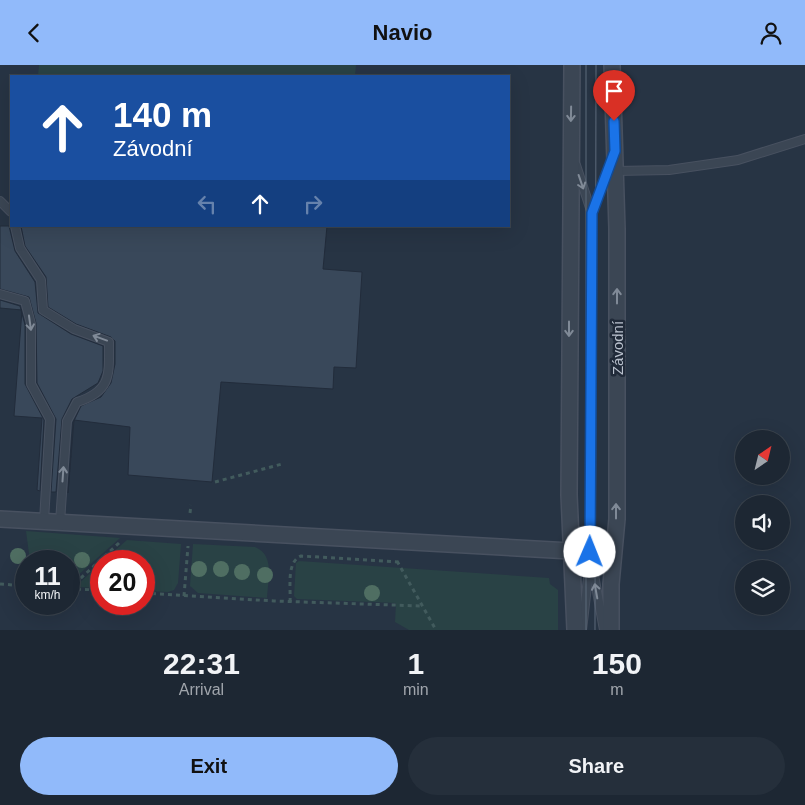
<!DOCTYPE html>
<html lang="en">
<head>
<meta charset="utf-8">
<style>
  :root { --surface:#1d2733; --page:#252f3b; --text:#f1f3f6; --muted:#a0a5ac; --line:#3b444e; --accent:#91bafa }
  body { margin:0; font-family:Arial,sans-serif; background:var(--page); color:var(--text); height:100vh; display:flex; flex-direction:column; font-size:19px; white-space:nowrap }
  * { box-sizing:border-box; margin:0 }
  p { font-size:16px; color:var(--muted) }
  .icon { flex:none; width:28px; height:28px; fill:none; stroke:currentColor; stroke-width:2; stroke-linecap:round; stroke-linejoin:round }
  .map { position:relative; height:565px; overflow:hidden }
  .drawer { display:flex; flex-direction:column; background:var(--surface); flex:1 }
  .drawer>* { flex:none }
  .top-card { position:absolute; left:10px; top:10px; width:500px; height:152px; border-radius:0px; box-shadow:0 5px 20px #0002,0 0 0 1px var(--line); background:#1a4fa0; color:#fff; overflow:hidden }
  .needle { width:32px; rotate:35deg }
  .tools { position:absolute; left:735px; top:365px; display:grid; gap:10px }
  .tools a { display:grid; place-items:center; width:55px; height:55px; border-radius:50%; background:var(--surface); box-shadow:0 5px 20px #0002,0 0 0 1px var(--line); font-size:25px }
  .speed { position:absolute; left:15px; top:485px; display:flex; gap:10px; font-size:25px; font-weight:700; text-align:center }
  .speed>* { display:grid; place-content:center; width:65px; height:65px; border-radius:50%; background:var(--surface); box-shadow:0 5px 20px #0002,0 0 0 1px var(--line); line-height:1 }
  .speed small { font-size:12px; font-weight:400 }
  .speed .limit { border:8px solid #d22; background:#fff; color:#111 }
  .pin { position:absolute; display:grid; place-items:center; width:42px; height:42px; color:#fff; margin:-51px -21px; border-radius:50% 50% 50% 0; rotate:-45deg; box-shadow:0 0 5px #0007 }
  .pin .icon { rotate:45deg }
  .me { position:absolute; width:55px; margin:-28px; rotate:1deg; stroke-linejoin:round; filter:drop-shadow(0 0 4px #0008) }
  .turn { display:flex; align-items:center; gap:18px; height:105px; padding:0 20px; font-size:22px }
  .turn .icon { width:65px; height:65px; stroke-width:2.5 }
  .turn b { display:block; font-size:35px; line-height:42px }
  .lanes { display:flex; align-items:center; height:48px; padding:0 20px; background:#0003; justify-content:center; gap:25px; direction:ltr }
  .lanes .off { opacity:.35 }
  .eta { display:flex; justify-content:space-evenly; align-items:center; height:85px; text-align:center }
  .eta b { font-size:30px; font-weight:700; line-height:35px }
  .action { display:flex; gap:10px; margin-top:auto; padding:10px 20px }
  .action a { flex:1; height:58px; border-radius:30px; background:var(--accent); color:#111; font-size:20px; font-weight:700; line-height:58px; text-align:center }
  .action a+a { background:var(--page); color:var(--text) }
  header { display:flex; justify-content:space-between; align-items:center; height:65px; padding:0 20px; background:var(--accent); color:#111; font-size:22px; font-weight:700 }
  .map>svg:first-child { display:block }
  .green { fill:#294245 }
  .building { fill:#39485a; stroke:#222c3b }
  .lines { fill:none; stroke-linecap:round; stroke-linejoin:round }
  .lane-casing { stroke:#485160; stroke-width:10 }
  .street-casing { stroke:#485160; stroke-width:18 }
  .path { stroke:#425b5d; stroke-width:3; stroke-dasharray:4 4; stroke-linecap:butt }
  .lane { stroke:#3b4654; stroke-width:8 }
  .street { stroke:#3b4654; stroke-width:15 }
  .tram { stroke:#5d6a7b; stroke-width:1 }
  .tree { fill:#4f6e62 }
  .oneway { stroke:#808a97 }
  .route-casing { stroke:#114b97; stroke-width:12 }
  .route { stroke:#1a73e8; stroke-width:9 }
  .labels { text-anchor:middle; dominant-baseline:central; stroke-width:5; stroke-linejoin:round; paint-order:stroke }
  .street-label { font-size:15px; fill:#b9c1cd; stroke:#202a39 }
</style>
</head>
<body>
<header><svg class="icon" aria-label="back" viewBox="0 0 24 24"><path d="M15 5l-7 7 7 7"/></svg>Navio<svg class="icon" aria-label="person" viewBox="0 0 24 24"><circle cx="12" cy="8" r="4"/><path d="M4 21q1-7 8-7t8 7"/></svg></header>
<div class="map">
<svg width="805" height="565" viewBox="0 0 805 565">
  <rect width="100%" height="100%" fill="#273444"/>
  <g class="green">
    <polygon points="39,0 356,0 355,11 38,11"/>
    <polygon points="26,466 120,473 69,518 69,496 30,496"/>
    <polygon points="127,475 181,479 178,518 174,525 168,527 144,526 144,496 103,496"/>
    <path d="M193,479L255,482C275,490 268,514 267,533L198,528L190,521Z"/>
    <polygon points="299,496 549,513 550,519 558,525 558,565 409,565 395,557 396,538 297,534 294,531 296,498"/>
    <polygon points="101,498 101,523 75,522"/>
  </g>
  <g class="building">
    <polygon points="0,161 9,161 15,186 35,217 38,248 71,269 103,281 103,306 98,318 72,334 62,354 56,427 51,427 56,354 37,318 36,258 29,232 0,224"/>
    <polygon points="21,161 327,161 323,204 362,207 356,303 334,302 333,324 221,317 212,417 128,410 130,362 74,355 68,428 73,358 81,341 101,332 111,318 115,299 115,276 111,272 76,259 48,242 46,212 25,181"/>
    <polygon points="0,235 20,241 25,260 25,319 44,355 40,426 37,425 42,353 14,351 22,245 0,243"/>
  </g>
  <g class="lines">
    <defs>
      <g id="lane">
        <polyline points="576,100 592,149 591,487 582,565"/>
        <polyline points="616,106 669,105 738,95 805,74"/>
        <polyline points="0,136 11,147"/>
        <polyline points="592,149 611,96"/>
        <path d="M15,161L20,183L41,215L43,245L74,264L109,277C109,309 112,326 77,337L67,356L60,457"/>
        <polyline points="0,229 25,236 31,259 31,319 50,354 44,456"/>
        <polyline points="592,499 604,565"/>
      </g>
      <g id="street">
        <polyline points="572,0 569,430 575,565"/>
        <polyline points="0,454 571,486"/>
        <polyline points="611,565 611,519 617,454 617,164 612,0"/>
      </g>
    </defs>
    <use href="#lane" class="lane-casing"/>
    <use href="#street" class="street-casing"/>
    <g class="path">
      <polyline points="368,11 386,11"/>
      <polyline points="215,417 282,399"/>
      <polyline points="190,448 191,440"/>
      <polyline points="397,496 436,565"/>
      <polyline points="0,519 26,521"/>
      <polyline points="69,524 119,478"/>
      <polyline points="69,524 101,525"/>
      <polyline points="144,528 274,536 422,541"/>
      <polyline points="184,531 188,481"/>
      <path d="M290,537C291,523 286,497 301,491L398,497"/>
    </g>
    <use href="#lane" class="lane"/>
    <use href="#street" class="street"/>
    <g class="tram">
      <polyline points="586,565 586,0"/>
      <polyline points="595,565 596,0"/>
    </g>
  </g>
  <g class="tree">
    <circle cx="18" cy="491" r="8"/>
    <circle cx="82" cy="495" r="8"/>
    <circle cx="199" cy="504" r="8"/>
    <circle cx="221" cy="504" r="8"/>
    <circle cx="242" cy="507" r="8"/>
    <circle cx="265" cy="510" r="8"/>
    <circle cx="372" cy="528" r="8"/>
  </g>
  <defs><path id="oneway-shaft" d="M-6 0H5M1.5-3L5.5 0L1.5 3" fill="none" stroke-width="1.6" stroke-linecap="round" stroke-linejoin="round" transform="scale(1.25)"/></defs>
  <g class="oneway">
    <use href="#oneway-shaft" transform="translate(571 49) rotate(91)"/>
    <use href="#oneway-shaft" transform="translate(581 117) rotate(71)"/>
    <use href="#oneway-shaft" transform="translate(617 231) rotate(-90)"/>
    <use href="#oneway-shaft" transform="translate(30 258) rotate(82)"/>
    <use href="#oneway-shaft" transform="translate(569 264) rotate(90)"/>
    <use href="#oneway-shaft" transform="translate(100 273) rotate(-160)"/>
    <use href="#oneway-shaft" transform="translate(63 409) rotate(-86)"/>
    <use href="#oneway-shaft" transform="translate(616 446) rotate(-90)"/>
    <use href="#oneway-shaft" transform="translate(596 526) rotate(-100)"/>
  </g>
  <g class="lines">
    <defs>
      <polyline id="route" points="590,487 592,148 615,86 614,56"/>
    </defs>
    <use href="#route" class="route-casing"/>
    <use href="#route" class="route"/>
  </g>
  <g class="labels">
    <g class="street-label">
      <text transform="translate(617 283) rotate(-90)">Závodní</text>
    </g>
  </g>
</svg>
<div class="tools">
<a><svg class="needle" viewBox="-14 -14 28 28"><path d="M0-13l5 13h-10z" fill="#e53935"/><path d="M0 13l5-13h-10z" fill="#a0a5ac"/></svg></a>
<a><svg class="icon" aria-label="sound" viewBox="0 0 24 24"><path d="M4 9h4l5-4v14l-5-4H4zM17 9q2 3 0 6"/></svg></a>
<a><svg class="icon" aria-label="layers" viewBox="0 0 24 24"><path d="M12 4l9 5-9 5-9-5zM3 14l9 5 9-5"/></svg></a>
</div>
<div class="speed"><div>11<small>km/h</small></div><div class="limit">20</div></div>
<div class="pin" style="left:614px;top:56px;background:#d93025"><svg class="icon" aria-label="arrive" viewBox="0 0 24 24"><path d="M6 21V4h12l-3 4 3 4H6"/></svg></div>
<svg class="me" style="left:590px;top:487px" viewBox="-20 -20 40 40"><circle r="19" fill="#fff"/><path d="M0-13L10 11 0 6-10 11z" fill="#1a73e8"/></svg>
<div class="top-card">
<div class="turn"><svg class="icon" aria-label="ahead" viewBox="0 0 24 24"><path d="M12 20V5M6 11l6-6 6 6"/></svg><div><b>140 m</b>Závodní</div></div>
<div class="lanes"><svg class="icon off" aria-label="left" viewBox="0 0 24 24"><path d="M17 20v-9H6M10 6l-5 5 5 5"/></svg><svg class="icon" aria-label="ahead" viewBox="0 0 24 24"><path d="M12 20V5M6 11l6-6 6 6"/></svg><svg class="icon off" aria-label="right" viewBox="0 0 24 24"><path d="M7 20v-9h11M14 6l5 5-5 5"/></svg></div>
</div>
</div>
<section class="drawer">
<div class="eta">
<div><b>22:31</b><p>Arrival</p></div>
<div><b>1</b><p>min</p></div>
<div><b>150</b><p>m</p></div>
</div>
<div class="action"><a>Exit</a><a>Share</a></div>
</section>
</body>
</html>
